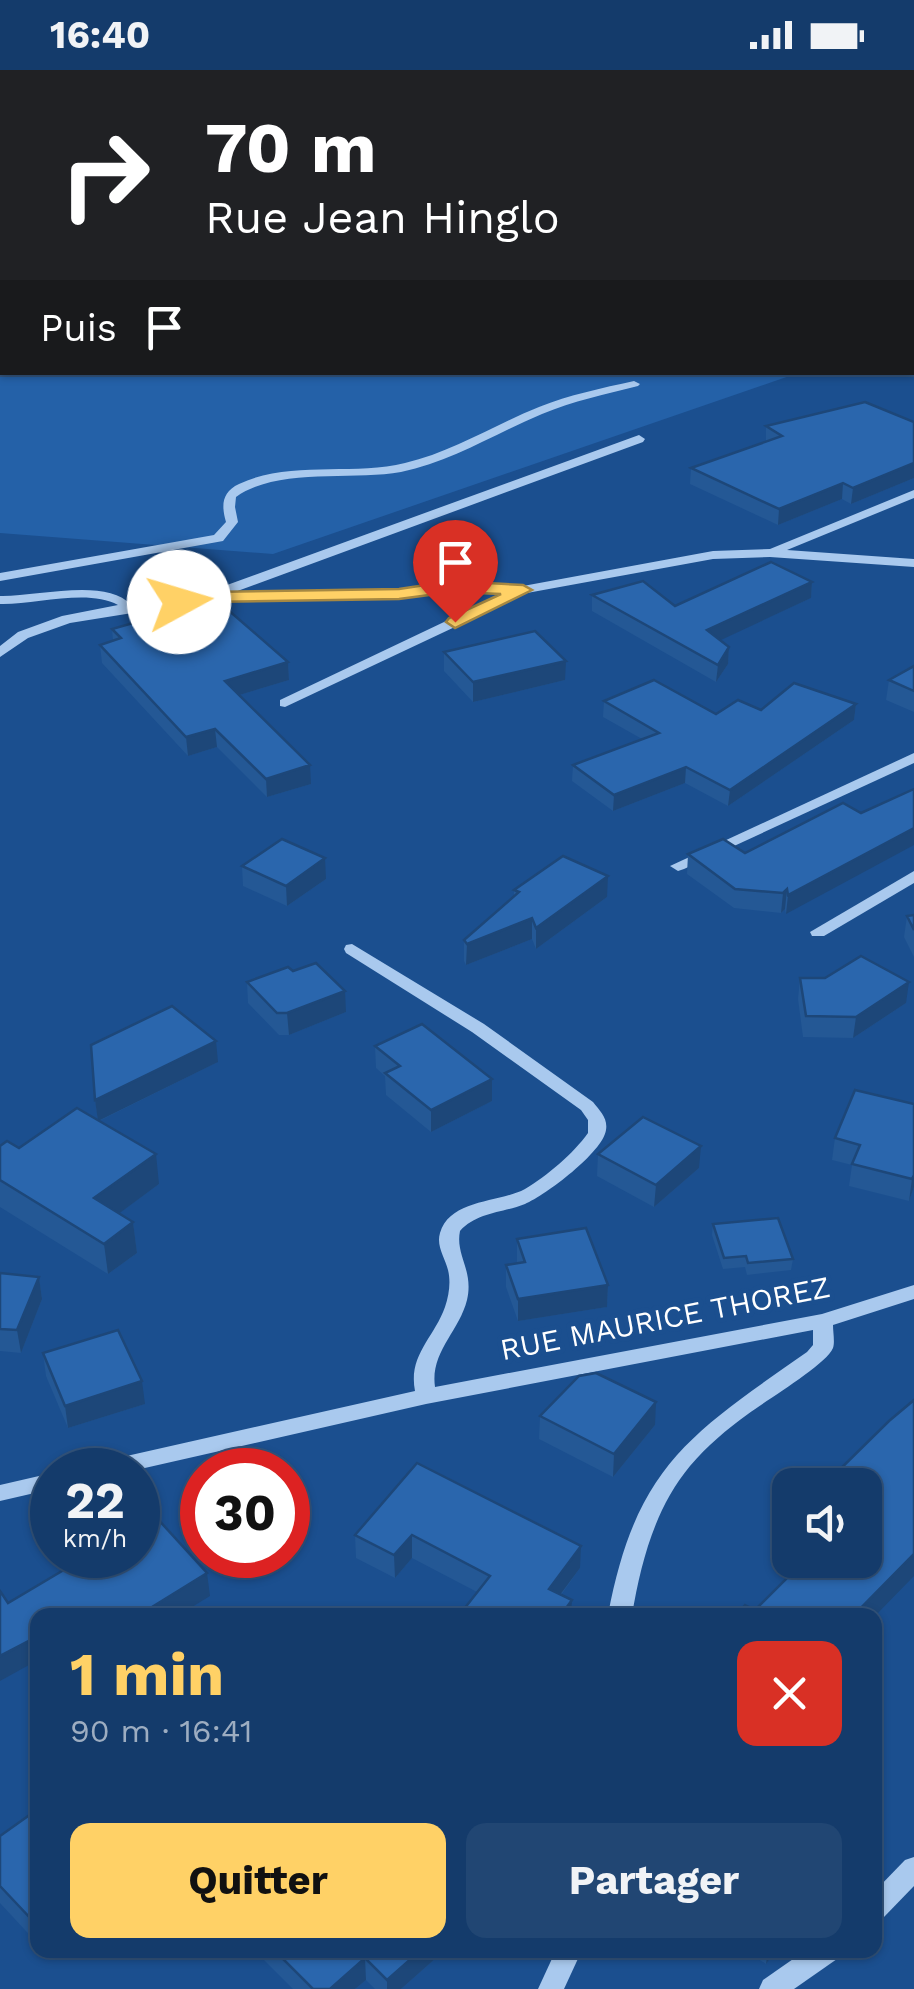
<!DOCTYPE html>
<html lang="fr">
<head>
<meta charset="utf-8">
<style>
  :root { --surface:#143b6b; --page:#214673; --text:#f1f3f6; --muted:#9dadc1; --line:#33557e; --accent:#ffd166 }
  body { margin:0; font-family:"Work Sans",sans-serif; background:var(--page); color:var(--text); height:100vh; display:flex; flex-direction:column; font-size:38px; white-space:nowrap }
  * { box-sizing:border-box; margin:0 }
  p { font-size:32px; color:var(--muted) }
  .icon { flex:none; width:55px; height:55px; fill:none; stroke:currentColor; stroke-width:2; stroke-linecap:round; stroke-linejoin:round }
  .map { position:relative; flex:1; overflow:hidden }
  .details { position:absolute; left:30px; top:1538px; width:852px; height:350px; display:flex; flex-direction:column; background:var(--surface); border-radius:20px; box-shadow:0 2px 8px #0004,0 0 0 2px var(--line) }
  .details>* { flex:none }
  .top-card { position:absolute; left:0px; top:0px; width:915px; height:305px; box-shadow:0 2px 8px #0004,0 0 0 2px var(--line); background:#202124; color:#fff; overflow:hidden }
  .fabs { position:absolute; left:772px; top:1398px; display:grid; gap:20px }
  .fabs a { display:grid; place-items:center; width:110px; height:110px; border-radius:20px; background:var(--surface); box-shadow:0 2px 8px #0004,0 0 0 2px var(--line); font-size:50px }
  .speed { position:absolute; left:30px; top:1378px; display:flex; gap:20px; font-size:50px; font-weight:700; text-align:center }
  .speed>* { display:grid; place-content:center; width:130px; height:130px; border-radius:50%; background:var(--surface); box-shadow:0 2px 8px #0004,0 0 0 2px var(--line); line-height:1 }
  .speed small { font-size:25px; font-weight:400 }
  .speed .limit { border:15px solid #d22; background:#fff; color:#111 }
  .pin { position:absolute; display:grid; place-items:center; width:85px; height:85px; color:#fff; margin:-102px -42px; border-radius:50% 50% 50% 0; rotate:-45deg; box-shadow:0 0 10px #0007 }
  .pin .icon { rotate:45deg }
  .me { position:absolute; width:110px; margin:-55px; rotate:84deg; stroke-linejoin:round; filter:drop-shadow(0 0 8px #0008) }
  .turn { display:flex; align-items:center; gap:35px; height:210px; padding:0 40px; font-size:45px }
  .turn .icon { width:130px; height:130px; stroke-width:2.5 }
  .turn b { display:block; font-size:70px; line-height:85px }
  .then { display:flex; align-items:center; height:95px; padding:0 40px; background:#0003; gap:20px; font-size:38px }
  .round { display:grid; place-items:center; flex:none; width:105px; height:105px; border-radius:20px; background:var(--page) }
  .summary { display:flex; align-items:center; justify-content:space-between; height:170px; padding:0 40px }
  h1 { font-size:60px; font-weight:700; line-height:75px; color:var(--accent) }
  .action { display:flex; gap:20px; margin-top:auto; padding:20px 40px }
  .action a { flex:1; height:115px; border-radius:20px; background:var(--accent); color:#111; font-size:40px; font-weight:700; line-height:115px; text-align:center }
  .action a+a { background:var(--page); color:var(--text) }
  .status { display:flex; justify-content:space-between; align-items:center; height:70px; padding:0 50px; background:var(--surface); direction:ltr }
  .status svg { height:28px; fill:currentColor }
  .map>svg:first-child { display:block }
  .green { fill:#2461a8 }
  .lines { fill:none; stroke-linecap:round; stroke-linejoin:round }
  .minor { fill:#a9c9ee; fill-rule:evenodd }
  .wall { fill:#245895 }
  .shaded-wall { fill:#1d4779 }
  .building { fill:#2a66ad; stroke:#1d4779; stroke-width:2.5 }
  .route { fill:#ffd166; stroke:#a68842; stroke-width:2.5 }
  .labels { text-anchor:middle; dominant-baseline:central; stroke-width:10; stroke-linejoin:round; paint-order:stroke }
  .street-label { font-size:30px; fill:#fff; stroke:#1b4f8f }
</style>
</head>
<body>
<div class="status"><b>16:40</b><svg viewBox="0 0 49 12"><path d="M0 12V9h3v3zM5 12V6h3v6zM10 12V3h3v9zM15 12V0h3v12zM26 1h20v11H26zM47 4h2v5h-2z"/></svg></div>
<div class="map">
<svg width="914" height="1919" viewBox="0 0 914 1919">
  <rect width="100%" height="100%" fill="#1b4f8f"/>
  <polygon class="green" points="0,0 914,0 914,261 912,2 2,2 2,302 798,303 273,484 0,463"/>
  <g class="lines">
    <g class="minor">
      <path d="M634,311L640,314L638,316C606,324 573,331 542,344C496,363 451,392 401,402C352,411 278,397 236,427L235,437L238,452L223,471L0,511V503L214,465L226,452C221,435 222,422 239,414C290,390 352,406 405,393C452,382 494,355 539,337C569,325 602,318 634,311Z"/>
      <path d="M639,365L645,369L643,372L232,523L399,520L453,513L523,516L713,481L770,479L914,420V428L787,480L914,489V497L770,487L713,489L527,523L285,637L280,636V630L505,523L453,521L399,528L207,531L70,553L28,568L0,587V576L18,562L62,546L118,535C88,518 34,535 0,534V526C35,527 107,507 131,535L215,523L216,519Z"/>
      <polygon points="914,683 914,693 684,799 678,801 670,796"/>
      <polygon points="914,801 914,813 824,866 812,866 810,862"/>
      <path d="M352,874L484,954L593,1032C600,1041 608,1048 606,1060C603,1082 546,1125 525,1134C503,1143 477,1142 460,1161C455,1185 474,1200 467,1230C459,1262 430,1282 435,1317L822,1244L914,1215V1229L833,1255C833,1262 835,1272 833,1278C826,1295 765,1331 748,1344C727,1359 707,1376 690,1396C655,1438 641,1492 632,1545H608C636,1396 690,1364 807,1282L813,1275V1260L426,1334L136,1400H89L92,1394L100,1392L415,1321C408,1285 434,1268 445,1237C449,1225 451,1212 448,1200C445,1188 436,1176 440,1163C450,1129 499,1133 525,1119C547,1106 573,1084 588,1063V1050L581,1040L472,962L346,883L344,879L346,875Z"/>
      <polygon points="52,1403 52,1419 0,1431 0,1415"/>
      <polygon points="914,1787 914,1816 884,1847 875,1851 875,1821 905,1790"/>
      <polygon points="556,1880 582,1880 564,1919 538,1919"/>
      <polygon points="806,1880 841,1880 837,1889 794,1919 759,1919 763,1910"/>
    </g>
  </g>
  <g class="wall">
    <polygon points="914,352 914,408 851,434 842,429 778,455 690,414 691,398 766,372 766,356"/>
    <polygon points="812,512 811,528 720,570 729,577 728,594 716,612 592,541 592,525 675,536"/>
    <polygon points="165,557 288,592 289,610 239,625 311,714 267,727 217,677 188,686 102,593 100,575 113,570 112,559"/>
    <polygon points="444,582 565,610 473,632 444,601"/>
    <polygon points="914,596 914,642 886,630 889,610"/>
    <polygon points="604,631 716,644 856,634 854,650 728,736 685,713 613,741 572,711 573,695 642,669 603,647"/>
    <polygon points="843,733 786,844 785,839 781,843 734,838 687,804 688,784 745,783"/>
    <polygon points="242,796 326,809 287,836 243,816"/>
    <polygon points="514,820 607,827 536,879 532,869 466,895 464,891 464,870 514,827"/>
    <polygon points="914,845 914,887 904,867 907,846"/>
    <polygon points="800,908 906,933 853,968 803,967 798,929"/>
    <polygon points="247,912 346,942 289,965 279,965 248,933"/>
    <polygon points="375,976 492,1009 492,1031 431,1062 386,1025 385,1006 376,998"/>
    <polygon points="218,992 99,1051 159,1114 119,1143 133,1152 137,1183 108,1204 0,1137 0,1076 19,1078 98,1050 95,1030"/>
    <polygon points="914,1034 914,1117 909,1131 849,1116 852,1095 832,1090 835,1068"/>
    <polygon points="598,1084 699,1098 654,1137 597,1106"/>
    <polygon points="713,1154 793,1189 791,1200 747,1205 745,1197 723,1199 712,1165"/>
    <polygon points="517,1169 608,1215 607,1237 518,1251 506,1217 506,1195 517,1193"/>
    <polygon points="0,1203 39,1207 42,1229 21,1283 0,1281"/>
    <polygon points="43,1283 145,1334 68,1358 46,1306"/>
    <polygon points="540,1346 655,1355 613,1407 539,1369"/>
    <polygon points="417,1393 580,1498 561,1525 571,1545 464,1545 464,1539 477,1522 412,1488 395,1508 356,1488 355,1465"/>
    <polygon points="790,1449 790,1490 865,1490 914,1506 790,1505 771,1492 774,1465"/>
    <polygon points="38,1739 38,1874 0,1833 0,1766"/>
    <polygon points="258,1880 445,1880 401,1919 375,1919 366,1910 355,1919 293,1919 258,1884"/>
    <polygon points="475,1880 491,1880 486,1887"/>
    <polygon points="720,1880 734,1880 730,1887"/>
    <polygon points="745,1880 776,1880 766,1894"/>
  </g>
  <g class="shaded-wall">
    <polygon points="914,393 914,408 851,434 853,418"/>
    <polygon points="843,413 842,429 778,455 779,439"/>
    <polygon points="812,512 811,528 706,577 707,560"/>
    <polygon points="729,577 728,594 716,612 718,595"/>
    <polygon points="566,591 565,610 473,632 473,612"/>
    <polygon points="288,592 289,610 226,629 225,611"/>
    <polygon points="856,634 854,650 728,736 730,720"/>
    <polygon points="215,659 217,677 188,686 186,667"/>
    <polygon points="310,695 311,714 267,727 266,709"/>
    <polygon points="686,697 685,713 613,741 614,725"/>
    <polygon points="914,758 914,775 786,844 788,825"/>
    <polygon points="325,788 326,809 287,836 286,816"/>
    <polygon points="608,806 607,827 536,879 536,858"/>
    <polygon points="787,819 785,839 781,843 783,823"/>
    <polygon points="532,848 532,869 466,895 467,874"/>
    <polygon points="909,912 906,933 853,968 856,947"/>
    <polygon points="345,921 346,942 289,965 287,943"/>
    <polygon points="216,971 218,992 98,1051 95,1030"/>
    <polygon points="492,1009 492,1031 431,1062 431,1040"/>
    <polygon points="701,1076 699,1098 654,1137 656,1115"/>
    <polygon points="156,1084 159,1114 98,1159 94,1128"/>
    <polygon points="914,1105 914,1117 909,1131 912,1109"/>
    <polygon points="133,1152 137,1183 108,1204 104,1174"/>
    <polygon points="39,1207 42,1229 21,1283 17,1260"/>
    <polygon points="608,1215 607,1237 518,1251 518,1229"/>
    <polygon points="142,1311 145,1334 68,1358 65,1336"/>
    <polygon points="656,1332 655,1355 613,1407 614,1384"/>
    <polygon points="412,1465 412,1488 395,1508 394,1485"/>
    <polygon points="581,1476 580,1498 548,1541 549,1519"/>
    <polygon points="914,1484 914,1506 875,1546 875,1545 854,1545"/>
    <polygon points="207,1503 210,1526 179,1545 139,1545"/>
    <polygon points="572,1530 571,1545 561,1545"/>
    <polygon points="38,1566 38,1590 0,1611 0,1586"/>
    <polygon points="38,1850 38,1870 34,1852"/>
    <polygon points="421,1880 445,1880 401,1919 387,1919 387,1910"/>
    <polygon points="768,1880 776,1880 766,1894"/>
    <polygon points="365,1888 366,1910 355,1919 330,1919"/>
  </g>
  <g class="building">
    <polygon points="865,332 914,352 914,393 853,418 843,413 779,439 691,398 782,366 766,356"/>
    <polygon points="771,492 812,512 707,560 729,577 718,595 592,525 643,511 675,536"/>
    <polygon points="227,539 288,592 225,611 310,695 266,709 215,659 186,667 100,575 121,568 112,559 154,547 165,557"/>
    <polygon points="535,561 566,591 473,612 444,582"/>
    <polygon points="914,596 914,621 889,610"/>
    <polygon points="654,610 716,644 738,630 761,640 794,613 856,634 730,720 686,697 614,725 573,695 659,663 604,631"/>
    <polygon points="914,719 914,758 788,825 787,819 783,823 735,819 688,784 723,769 745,783 843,733 861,743"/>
    <polygon points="282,769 325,788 286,816 242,796"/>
    <polygon points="563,786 608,806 536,858 532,848 467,874 464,870 519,822 514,820"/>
    <polygon points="914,845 914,860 907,846"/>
    <polygon points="861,886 909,912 856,947 806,946 800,908 825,908"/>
    <polygon points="316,893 345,921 287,943 277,943 247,912 288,897 293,901"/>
    <polygon points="172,936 216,971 95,1030 91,975"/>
    <polygon points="422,954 492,1009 431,1040 385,1003 400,996 375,976"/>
    <polygon points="855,1020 914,1034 914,1105 912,1109 852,1094 860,1075 835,1068"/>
    <polygon points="77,1038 156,1084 94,1128 133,1152 104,1174 0,1110 0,1076 7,1071 19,1078"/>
    <polygon points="643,1047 701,1076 656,1115 598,1084"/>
    <polygon points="778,1148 793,1189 748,1193 746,1186 724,1188 713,1154"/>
    <polygon points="586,1158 608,1215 518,1229 506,1195 525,1192 517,1169"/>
    <polygon points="0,1203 39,1207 17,1260 0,1259"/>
    <polygon points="118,1260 142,1311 65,1336 43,1283"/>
    <polygon points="596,1303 656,1332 614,1384 540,1346 579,1306"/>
    <polygon points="914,1330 914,1484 854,1545 737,1545 745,1535 755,1540 805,1490 865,1490 865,1415 824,1415 889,1351"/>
    <polygon points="417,1393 581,1476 549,1519 572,1530 561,1545 476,1545 464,1539 490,1506 412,1465 394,1485 355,1465"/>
    <polygon points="155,1446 207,1503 139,1545 85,1545 82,1542 76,1545 38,1545 38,1566 0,1586 0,1521 8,1533 89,1485 138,1485 138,1457"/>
    <polygon points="790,1449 790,1475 774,1465"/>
    <polygon points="38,1739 38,1850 34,1852 0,1816 0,1766"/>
    <polygon points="274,1880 421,1880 387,1910 365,1888 330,1919 313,1919"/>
  </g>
  <polygon class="route" points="452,511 523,515 532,520 455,558 446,552 449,548 501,524 452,522 399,529 207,532 179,537 170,532 207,522 399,519"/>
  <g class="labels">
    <g class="street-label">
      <text transform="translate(665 1248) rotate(-11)">RUE MAURICE THOREZ</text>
    </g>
  </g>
</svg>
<div class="fabs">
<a><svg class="icon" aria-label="sound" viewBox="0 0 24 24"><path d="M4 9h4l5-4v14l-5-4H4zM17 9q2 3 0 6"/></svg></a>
</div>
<div class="speed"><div>22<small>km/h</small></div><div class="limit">30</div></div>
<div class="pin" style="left:455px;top:552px;background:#d93025"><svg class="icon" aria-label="arrive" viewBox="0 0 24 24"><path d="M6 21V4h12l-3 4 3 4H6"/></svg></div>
<svg class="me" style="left:179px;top:532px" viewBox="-20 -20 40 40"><circle r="19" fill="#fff"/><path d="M0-13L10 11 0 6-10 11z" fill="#ffd166"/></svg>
<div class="top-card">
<div class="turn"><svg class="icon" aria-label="right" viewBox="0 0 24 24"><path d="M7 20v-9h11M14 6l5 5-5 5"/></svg><div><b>70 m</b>Rue Jean Hinglo</div></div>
<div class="then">Puis<svg class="icon" aria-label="arrive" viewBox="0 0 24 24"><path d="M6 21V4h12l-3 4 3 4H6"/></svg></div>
</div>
<section class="details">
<div class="summary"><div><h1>1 min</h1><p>90 m · 16:41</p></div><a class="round" style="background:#d93025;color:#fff"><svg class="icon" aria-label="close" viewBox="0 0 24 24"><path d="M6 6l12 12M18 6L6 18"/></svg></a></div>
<div class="action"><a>Quitter</a><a>Partager</a></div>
</section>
</div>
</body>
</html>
